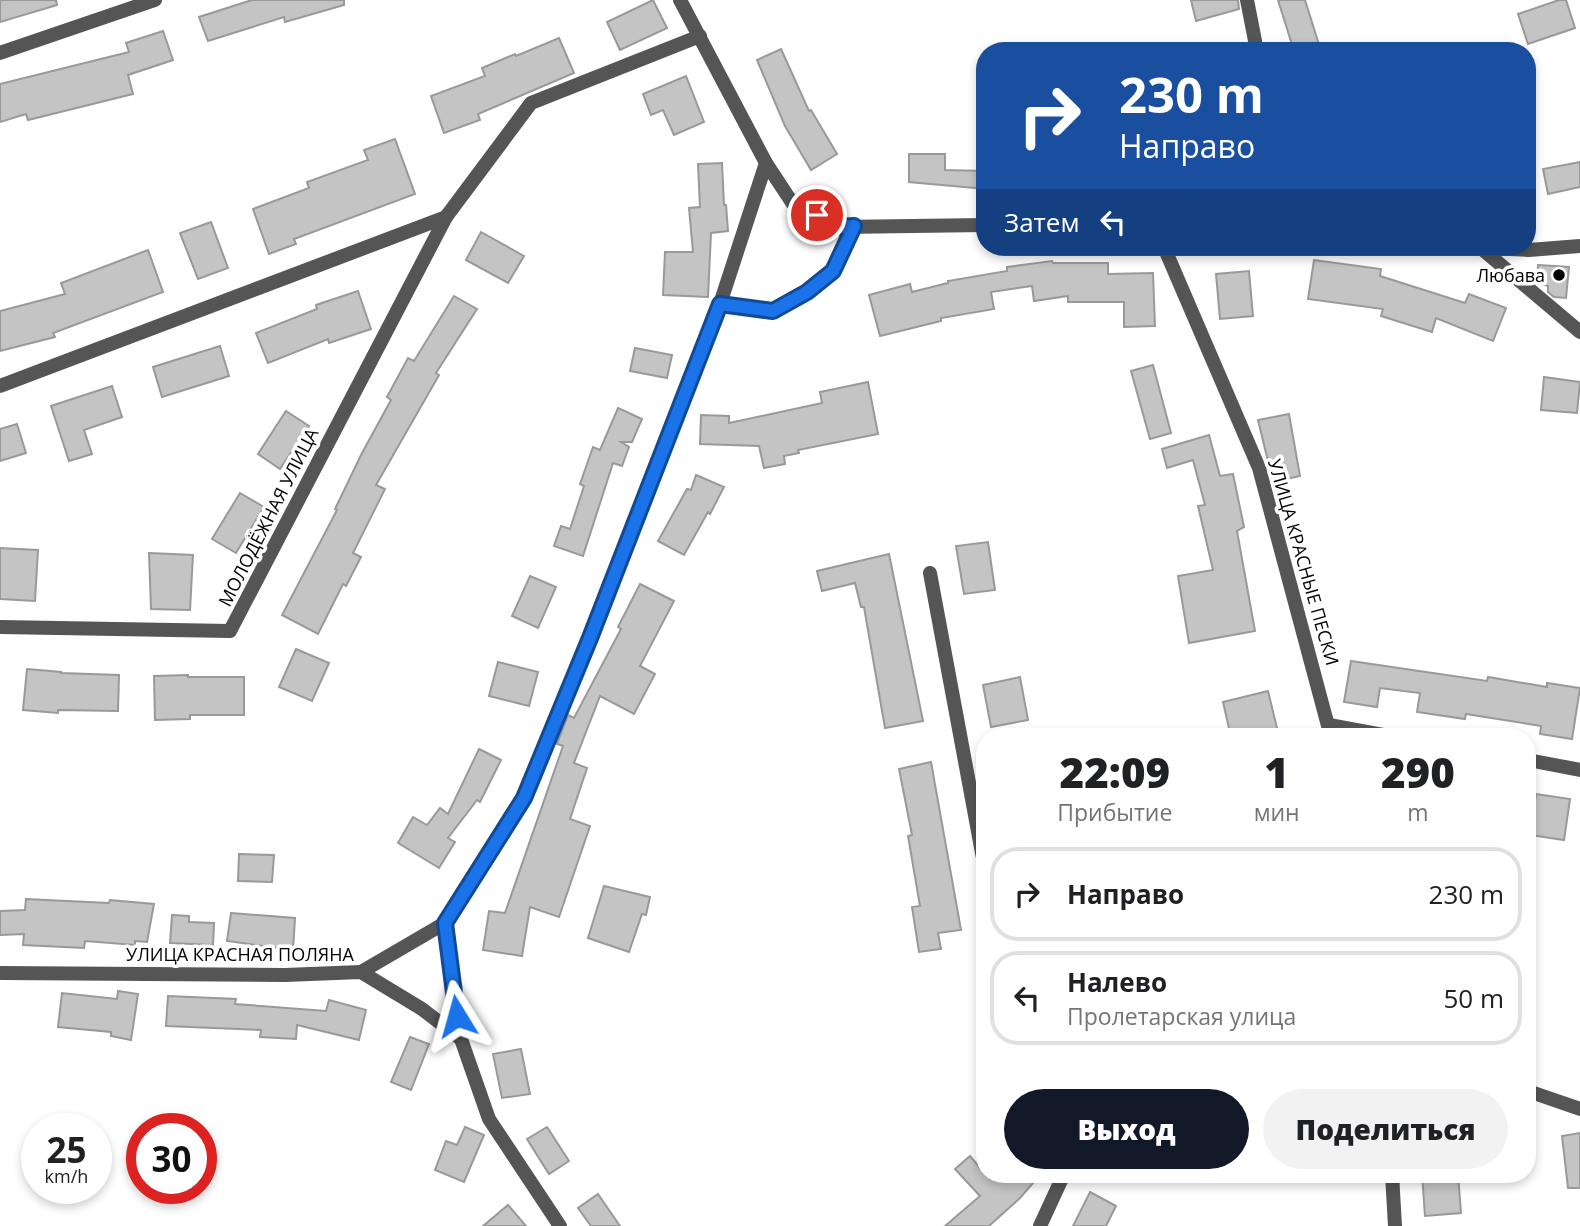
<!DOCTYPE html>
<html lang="ru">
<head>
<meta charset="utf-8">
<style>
  :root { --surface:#fff; --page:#f2f2f2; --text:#202124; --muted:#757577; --line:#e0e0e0; --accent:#111827 }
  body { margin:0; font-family:"Open Sans",sans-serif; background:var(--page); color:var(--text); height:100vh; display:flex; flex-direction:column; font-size:26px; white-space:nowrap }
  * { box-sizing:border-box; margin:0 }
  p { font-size:23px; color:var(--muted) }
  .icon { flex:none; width:38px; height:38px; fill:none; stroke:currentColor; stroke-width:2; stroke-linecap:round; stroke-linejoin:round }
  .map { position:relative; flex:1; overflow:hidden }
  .drawer { position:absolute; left:976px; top:728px; width:560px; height:455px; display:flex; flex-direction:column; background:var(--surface); border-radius:28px; box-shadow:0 4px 10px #0003 }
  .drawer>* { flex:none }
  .top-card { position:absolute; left:976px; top:42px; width:560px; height:214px; border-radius:28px; box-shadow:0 4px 10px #0003; background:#1a4fa0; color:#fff; overflow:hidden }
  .speed { position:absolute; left:21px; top:1113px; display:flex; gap:14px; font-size:35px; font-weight:700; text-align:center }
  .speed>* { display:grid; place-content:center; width:91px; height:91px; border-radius:50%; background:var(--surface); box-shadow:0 4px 10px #0003; line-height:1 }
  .speed small { font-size:18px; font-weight:400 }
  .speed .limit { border:10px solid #d22; background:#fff; color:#111 }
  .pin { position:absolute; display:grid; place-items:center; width:60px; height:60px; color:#fff; margin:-30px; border:4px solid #fff; border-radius:50%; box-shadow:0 2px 7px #0007 }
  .me { position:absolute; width:77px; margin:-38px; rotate:352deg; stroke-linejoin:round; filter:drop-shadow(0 0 5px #0008) }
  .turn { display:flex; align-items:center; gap:24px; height:147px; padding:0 28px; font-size:32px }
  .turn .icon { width:91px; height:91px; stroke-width:2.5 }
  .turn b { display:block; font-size:49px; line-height:60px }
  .then { display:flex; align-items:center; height:66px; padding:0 28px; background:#0003; gap:14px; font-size:26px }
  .eta { display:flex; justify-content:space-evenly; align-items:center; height:119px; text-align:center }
  .eta b { font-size:42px; font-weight:800; line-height:49px }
  .button { display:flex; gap:14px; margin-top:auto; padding:14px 28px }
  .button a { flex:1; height:80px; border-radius:42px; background:var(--accent); color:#fff; font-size:28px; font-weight:800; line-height:80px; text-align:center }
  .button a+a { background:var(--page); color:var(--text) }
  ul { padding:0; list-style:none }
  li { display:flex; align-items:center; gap:21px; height:94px; margin:0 14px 10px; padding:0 14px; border:4px solid var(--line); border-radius:28px }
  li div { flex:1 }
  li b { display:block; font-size:26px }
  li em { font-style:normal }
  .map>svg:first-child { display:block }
  .building { fill:#c4c4c4; stroke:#999; stroke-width:2 }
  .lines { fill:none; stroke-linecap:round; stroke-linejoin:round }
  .lane { stroke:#555; stroke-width:10 }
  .street { stroke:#555; stroke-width:14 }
  .route-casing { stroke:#114b97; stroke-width:18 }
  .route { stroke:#1a73e8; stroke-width:12 }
  .poi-dot { fill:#000; stroke:#fff; stroke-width:2.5 }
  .labels { text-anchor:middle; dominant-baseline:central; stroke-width:7; stroke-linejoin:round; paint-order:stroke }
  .poi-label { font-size:18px; fill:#000; stroke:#fff; text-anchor:end }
  .street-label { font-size:18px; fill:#000; stroke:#fff }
</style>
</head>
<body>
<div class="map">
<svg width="1580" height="1226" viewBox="0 0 1580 1226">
  <rect width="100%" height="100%" fill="#fff"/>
  <g class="building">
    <polygon points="0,0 56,0 57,5 0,22"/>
    <polygon points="252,0 344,0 344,5 285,22 284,17 208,41 199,17"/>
    <polygon points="653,0 667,28 620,50 607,22"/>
    <polygon points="1191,0 1238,0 1239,9 1196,21"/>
    <polygon points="1278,0 1305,0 1321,51 1294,51"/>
    <polygon points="1559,0 1566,0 1575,28 1528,44 1518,14"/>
    <polygon points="163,31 173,60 128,75 133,94 28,120 26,114 0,122 0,84 129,52 126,43"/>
    <polygon points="559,38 574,73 478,114 480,120 444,133 431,96 485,76 482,68 515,54 516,56"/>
    <polygon points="781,49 809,111 811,110 837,154 811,170 785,126 757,60"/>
    <polygon points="686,76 704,122 674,135 663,110 651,115 643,94"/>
    <polygon points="395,139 415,194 294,239 296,244 269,254 253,209 309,188 307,182 368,160 364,150"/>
    <polygon points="909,154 945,154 945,170 985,171 985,189 909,182"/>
    <polygon points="1580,162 1580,187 1548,194 1543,169"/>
    <polygon points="722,163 724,205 726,205 728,231 711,233 708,297 663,295 665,252 693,252 689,208 700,207 698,164"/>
    <polygon points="211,222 228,268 198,279 180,233"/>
    <polygon points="481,232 524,256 508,283 466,260"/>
    <polygon points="148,250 163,292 53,333 55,337 0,351 0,311 65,294 61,283"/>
    <polygon points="1314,260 1381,269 1380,276 1465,303 1469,294 1506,308 1493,341 1436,318 1432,332 1381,316 1383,309 1308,299"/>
    <polygon points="1052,261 1053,263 1108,263 1108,274 1153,273 1155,326 1124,327 1124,302 1068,302 1068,296 1034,301 1032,286 991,292 994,309 941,318 941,321 880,336 869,295 910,284 912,292 948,283 948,281 1007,271 1007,267"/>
    <polygon points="1538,265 1569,267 1566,298 1554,297 1548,292 1548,286 1537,283"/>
    <polygon points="1249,271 1253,316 1220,319 1216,274"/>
    <polygon points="358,291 371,329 329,343 328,339 268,363 256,333 317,309 316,305"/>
    <polygon points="454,296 477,309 436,373 439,375 376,485 385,489 353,553 361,557 346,586 343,584 318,634 282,615 337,510 335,509 362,453 391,400 387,397 408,358 414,361"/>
    <polygon points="220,346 229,376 162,397 153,367"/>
    <polygon points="635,348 672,355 667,378 630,371"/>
    <polygon points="1153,365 1171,433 1150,439 1131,371"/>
    <polygon points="1544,377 1580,382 1577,413 1541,410"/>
    <polygon points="868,382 878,434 798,450 799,453 784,456 785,464 764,468 759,446 700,444 701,415 729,416 729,423 822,403 820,392"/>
    <polygon points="112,386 122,417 84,430 92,454 69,461 51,406"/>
    <polygon points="618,408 642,419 632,442 621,442 629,447 622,466 613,463 583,556 554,546 561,526 570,529 584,486 580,484 593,447 600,450"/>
    <polygon points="286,411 309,426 280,469 258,454"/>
    <polygon points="1289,414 1300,476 1273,482 1258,420"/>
    <polygon points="17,424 26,453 0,461 0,429"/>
    <polygon points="1209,435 1220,476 1233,474 1244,527 1237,531 1255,631 1189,643 1178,576 1213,570 1198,506 1205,505 1193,460 1167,468 1162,449"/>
    <polygon points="696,475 724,487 710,514 708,512 684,555 658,541 687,489 691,490"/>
    <polygon points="240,493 264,507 236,553 212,539"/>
    <polygon points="988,542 995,590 964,594 956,546"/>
    <polygon points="0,548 38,550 35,601 0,599"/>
    <polygon points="149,553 193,555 190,610 151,609"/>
    <polygon points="889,554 923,721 885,728 864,607 861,607 855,583 822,591 817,571"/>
    <polygon points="530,576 556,587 538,628 512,616"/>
    <polygon points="640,584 674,601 640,666 655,674 634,714 600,696 574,763 587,768 570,819 590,826 559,917 530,907 522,956 483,950 489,911 505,913 563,746 557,744 568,715 574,718 621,629 618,627"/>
    <polygon points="296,649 329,663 312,701 279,687"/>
    <polygon points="1351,661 1487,681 1488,677 1547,687 1547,683 1580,688 1572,739 1540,734 1541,726 1466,714 1465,719 1417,712 1420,693 1380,688 1377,707 1344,702"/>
    <polygon points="498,662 538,672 529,706 489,696"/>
    <polygon points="27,669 61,672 61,673 119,675 118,711 58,710 58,713 23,710"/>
    <polygon points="188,675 188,677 244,677 244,715 190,715 190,719 155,720 154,676"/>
    <polygon points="1020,677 1028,720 991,727 983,685"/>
    <polygon points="1268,691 1278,732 1260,737 1231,737 1223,702"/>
    <polygon points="479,749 501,760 480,802 477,800 448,838 455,842 439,868 398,843 413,817 427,825 440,808 448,814"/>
    <polygon points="931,762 961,930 938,933 941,949 919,952 912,907 920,906 908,836 912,835 899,769"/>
    <polygon points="1536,794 1570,799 1564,840 1530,835"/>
    <polygon points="239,854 274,855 272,882 238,881"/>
    <polygon points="604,886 650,897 646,915 642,914 629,952 588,938"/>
    <polygon points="26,899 109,903 110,900 154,904 147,942 135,941 135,945 85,941 84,948 23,945 24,934 0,935 0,911 25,910"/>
    <polygon points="231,913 295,918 293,950 227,941"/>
    <polygon points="172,915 189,916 189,922 214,923 213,945 170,943"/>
    <polygon points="118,991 138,994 131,1040 111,1036 111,1032 58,1027 62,993 117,999"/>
    <polygon points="168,996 236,999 235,1004 326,1011 329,1000 366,1010 359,1040 297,1025 296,1039 260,1037 261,1030 166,1026"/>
    <polygon points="410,1037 429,1044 411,1090 391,1082"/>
    <polygon points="521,1049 530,1094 502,1098 493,1054"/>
    <polygon points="465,1127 484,1135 464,1182 435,1170 446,1141 457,1145"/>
    <polygon points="547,1127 569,1161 549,1174 527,1139"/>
    <polygon points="1580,1133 1580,1188 1568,1188 1562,1136"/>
    <polygon points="970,1156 985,1174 1041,1174 1020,1198 989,1226 945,1226 980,1196 955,1169"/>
    <polygon points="1422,1174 1458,1174 1461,1213 1425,1216"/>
    <polygon points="1090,1192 1116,1206 1106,1226 1073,1226"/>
    <polygon points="598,1194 620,1226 591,1226 578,1208"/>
    <polygon points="508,1205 526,1226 483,1226"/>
  </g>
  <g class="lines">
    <polyline class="lane" points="720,304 773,311 807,292 833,271 854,226"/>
    <g class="street">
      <polyline points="680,0 766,163 793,204 840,227 985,225"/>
      <polyline points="1247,0 1257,51"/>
      <polyline points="0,53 155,0"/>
      <polyline points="1164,247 1259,468 1331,737"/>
      <polyline points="1470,247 1529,250 1580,246"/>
      <polyline points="1482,249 1580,332"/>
      <polyline points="0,386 446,217 531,103 700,36"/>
      <polyline points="930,573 985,869"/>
      <polyline points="0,627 230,631 446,217"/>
      <polyline points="1329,725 1394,737"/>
      <polyline points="1528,760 1580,770"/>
      <polyline points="361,972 445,923"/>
      <polyline points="0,973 285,975 361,972 422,1009 461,1039 489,1119 560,1226"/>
      <polyline points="461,1039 445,923 524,798 590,638 720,304 766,163"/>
      <polyline points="1528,1091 1580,1109"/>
      <polyline points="1392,1174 1395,1226"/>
      <polyline points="1040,1226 1064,1174"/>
    </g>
  </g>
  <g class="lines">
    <defs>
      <polyline id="route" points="457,1016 445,923 524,798 590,638 720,304 773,311 807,292 833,271 854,226 840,227 817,215"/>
    </defs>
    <use href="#route" class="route-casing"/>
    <use href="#route" class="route"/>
  </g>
  <circle class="poi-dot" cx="1559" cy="275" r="7"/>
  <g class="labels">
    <g class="poi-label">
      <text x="1545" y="275">Любава</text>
    </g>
    <g class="street-label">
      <text transform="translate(268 517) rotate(-63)">МОЛОДЁЖНАЯ УЛИЦА</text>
      <text transform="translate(1304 562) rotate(74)">УЛИЦА КРАСНЫЕ ПЕСКИ</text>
      <text x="240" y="954">УЛИЦА КРАСНАЯ ПОЛЯНА</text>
    </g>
  </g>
</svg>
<div class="speed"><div>25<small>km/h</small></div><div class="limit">30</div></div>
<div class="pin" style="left:817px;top:215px;background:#d93025"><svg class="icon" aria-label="arrive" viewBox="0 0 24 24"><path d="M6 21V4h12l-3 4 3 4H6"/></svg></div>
<svg class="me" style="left:457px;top:1016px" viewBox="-20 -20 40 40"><path d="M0-17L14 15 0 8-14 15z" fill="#1a73e8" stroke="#fff" stroke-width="4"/></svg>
<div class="top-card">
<div class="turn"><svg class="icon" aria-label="right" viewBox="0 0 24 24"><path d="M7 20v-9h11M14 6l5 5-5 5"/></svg><div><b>230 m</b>Направо</div></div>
<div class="then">Затем<svg class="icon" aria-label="left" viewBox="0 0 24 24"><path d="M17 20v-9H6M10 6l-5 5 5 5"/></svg></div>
</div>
<section class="drawer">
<div class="eta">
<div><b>22:09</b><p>Прибытие</p></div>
<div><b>1</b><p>мин</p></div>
<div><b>290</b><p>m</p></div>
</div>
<ul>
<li><svg class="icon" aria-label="right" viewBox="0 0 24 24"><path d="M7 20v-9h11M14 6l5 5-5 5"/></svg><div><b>Направо</b></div><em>230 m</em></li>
<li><svg class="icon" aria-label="left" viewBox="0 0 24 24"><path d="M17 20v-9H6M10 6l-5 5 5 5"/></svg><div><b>Налево</b><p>Пролетарская улица</p></div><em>50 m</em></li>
</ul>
<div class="button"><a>Выход</a><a>Поделиться</a></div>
</section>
</div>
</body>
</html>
